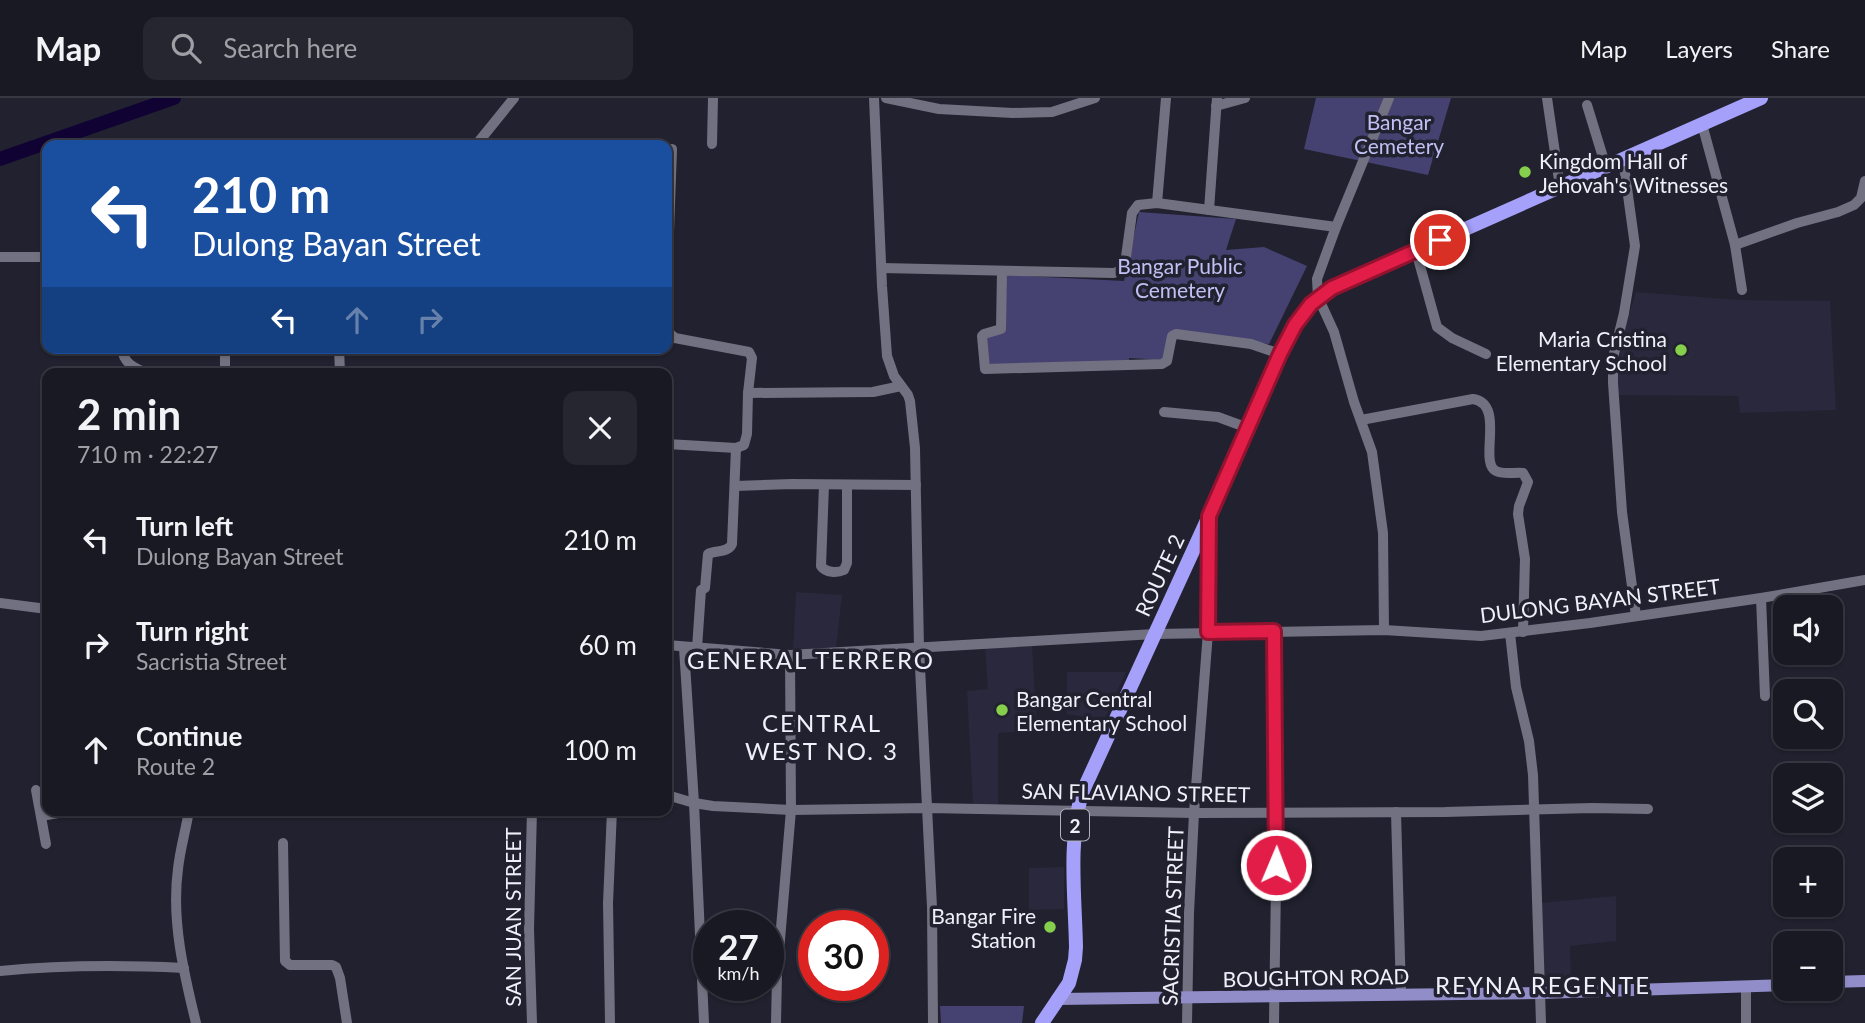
<!DOCTYPE html>
<html lang="en">
<head>
<meta charset="utf-8">
<style>
  :root { --surface:#191923; --page:#262630; --text:#f1f3f6; --muted:#9fa0a6; --line:#373841 }
  body { margin:0; font-family:Lato,sans-serif; background:var(--page); color:var(--text); height:100vh; display:flex; flex-direction:column; font-size:26px; white-space:nowrap }
  * { box-sizing:border-box; margin:0 }
  p { font-size:23px; color:var(--muted) }
  .icon { flex:none; width:38px; height:38px; fill:none; stroke:currentColor; stroke-width:2; stroke-linecap:round; stroke-linejoin:round }
  .map { position:relative; flex:1; overflow:hidden }
  .panel { position:absolute; left:42px; top:270px; width:630px; height:448px; display:flex; flex-direction:column; background:var(--surface); border-radius:14px; box-shadow:0 2px 5px #0004,0 0 0 2px var(--line) }
  .panel>* { flex:none }
  .guide { position:absolute; left:42px; top:42px; width:630px; height:214px; border-radius:14px; box-shadow:0 2px 5px #0004,0 0 0 2px var(--line); background:#1a4fa0; color:#fff; overflow:hidden }
  .fabs { position:absolute; left:1773px; top:497px; display:grid; gap:14px }
  .fabs a { display:grid; place-items:center; width:70px; height:70px; border-radius:14px; background:var(--surface); box-shadow:0 2px 5px #0004,0 0 0 2px var(--line); font-size:35px }
  .speed { position:absolute; left:693px; top:812px; display:flex; gap:14px; font-size:35px; font-weight:700; text-align:center }
  .speed>* { display:grid; place-content:center; width:91px; height:91px; border-radius:50%; background:var(--surface); box-shadow:0 2px 5px #0004,0 0 0 2px var(--line); line-height:1 }
  .speed small { font-size:18px; font-weight:400 }
  .speed .limit { border:10px solid #d22; background:#fff; color:#111 }
  .pin { position:absolute; display:grid; place-items:center; width:60px; height:60px; color:#fff; margin:-30px; border:4px solid #fff; border-radius:50%; box-shadow:0 2px 7px #0007 }
  .me { position:absolute; width:77px; margin:-38px; rotate:1deg; stroke-linejoin:round; filter:drop-shadow(0 0 5px #0008) }
  .turn { display:flex; align-items:center; gap:24px; height:147px; padding:0 35px; font-size:32px }
  .turn .icon { width:91px; height:91px; stroke-width:2.5 }
  .turn b { display:block; font-size:49px; line-height:60px }
  .lanes { display:flex; align-items:center; height:66px; padding:0 35px; background:#0003; justify-content:center; gap:35px; direction:ltr }
  .lanes .off { opacity:.35 }
  .round { display:grid; place-items:center; flex:none; width:74px; height:74px; border-radius:14px; background:var(--page) }
  .headline { display:flex; align-items:center; justify-content:space-between; height:119px; padding:0 35px }
  h1 { font-size:42px; font-weight:700; line-height:52px }
  ul { padding:0; list-style:none }
  li { display:flex; align-items:center; gap:21px; height:105px; padding:0 35px }
  li div { flex:1 }
  li b { display:block; font-size:26px }
  li em { font-style:normal }
  header { display:flex; align-items:center; gap:42px; box-sizing:border-box; height:98px; padding:0 35px; background:var(--surface); border-bottom:2px solid var(--line) }
  header strong { font-size:33px }
  nav { display:flex; gap:38px; margin-inline-start:auto; font-size:24px }
  .search { width:490px; height:63px; background:var(--page); display:flex; align-items:center; gap:18px; box-sizing:border-box; padding:0 24px; border-radius:14px; color:var(--muted); font-size:26px }
  .map>svg:first-child { display:block }
  .built { fill:#29283c }
  .green { fill:#454271 }
  .lines { fill:none; stroke-linecap:round; stroke-linejoin:round }
  .river { stroke:#100334; stroke-width:14 }
  .minor { stroke:#717181; stroke-width:10 }
  .major { stroke:#908dc9; stroke-width:12 }
  .highway { stroke:#a5a0f9; stroke-width:14 }
  .route-casing { stroke:#92132f; stroke-width:18 }
  .route { stroke:#e11d48; stroke-width:12 }
  .poi-dot { fill:#85cf4c; stroke:#21212f; stroke-width:2.5 }
  .labels { text-anchor:middle; dominant-baseline:central; stroke-width:7; stroke-linejoin:round; paint-order:stroke }
  .shield { fill:#21212f; stroke:#b2b2bd; stroke-width:2 }
  .shield-label { font-size:19px; font-weight:bold; fill:#f0f0fa }
  .park-label { font-size:21px; fill:#c1c0f4; stroke:#21212f }
  .poi-label { font-size:21px; fill:#f0f0fa; stroke:#21212f; text-anchor:start }
  .street-label { font-size:21px; fill:#f0f0fa; stroke:#21212f }
  .quarter-label { font-size:24px; letter-spacing:2px; fill:#f0f0fa; stroke:#21212f }
</style>
</head>
<body>
<header>
<strong>Map</strong>
<div class="search"><svg class="icon" aria-label="search" viewBox="0 0 24 24"><circle cx="10" cy="10" r="6"/><path d="M15 15l6 6"/></svg>Search here</div>
<nav><a>Map</a><a>Layers</a><a>Share</a></nav>
</header>
<div class="map">
<svg width="1865" height="925" viewBox="0 0 1865 925">
  <rect width="100%" height="100%" fill="#21212f"/>
  <g class="built">
    <polygon points="1636,194 1739,202 1830,203 1836,312 1740,315 1738,298 1618,297 1617,271 1624,232"/>
    <polygon points="796,494 842,497 836,550 793,553"/>
    <polygon points="1032,545 1037,632 998,635 998,707 973,707 967,593 988,591 985,548"/>
    <polygon points="1067,574 1126,574 1104,622 1067,616"/>
    <polygon points="1064,769 1064,811 1029,812 1029,770"/>
    <polygon points="1616,798 1616,843 1570,848 1571,882 1544,884 1540,805"/>
  </g>
  <g class="green">
    <polygon points="1316,0 1451,0 1428,77 1304,51"/>
    <polygon points="1139,114 1236,121 1226,152 1264,149 1307,168 1269,246 1172,234 1165,262 1129,260 1129,265 987,268 987,237 1005,232 1004,177 1124,183"/>
    <polygon points="940,908 1024,908 1022,925 941,925"/>
  </g>
  <g class="lines">
    <polyline class="river" points="0,61 174,0"/>
    <g class="minor">
      <polyline points="874,0 882,188 887,258 894,278 908,297 910,303 915,350 919,549 932,809 933,925"/>
      <polyline points="886,0 939,11 1013,15 1052,14 1095,0"/>
      <polyline points="1547,0 1560,89"/>
      <polyline points="1587,7 1606,69"/>
      <polyline points="1216,8 1245,0"/>
      <polyline points="1702,26 1735,147 1742,192"/>
      <polyline points="712,46 713,0"/>
      <polyline points="476,47 514,0"/>
      <polyline points="1623,61 1635,148 1624,215 1613,260 1613,285 1622,414 1636,518"/>
      <polyline points="1157,105 1166,0"/>
      <polyline points="1209,112 1217,0"/>
      <polyline points="1735,147 1797,125 1838,114 1854,107 1861,100 1865,83"/>
      <polyline points="1416,153 1437,229 1452,240 1486,256"/>
      <polyline points="0,159 47,159"/>
      <polyline points="882,170 1114,175 1121,172 1125,166 1132,115 1138,107 1157,105 1336,129"/>
      <polyline points="1002,173 1001,231 984,236 982,238 985,271 1162,266 1167,263 1172,238 1176,236 1251,246 1280,256"/>
      <polyline points="667,189 672,51"/>
      <polyline points="667,233 675,240 749,254 752,260 748,295 747,336 744,347 736,350 667,346"/>
      <path d="M122,250C123,265 134,270 147,275"/>
      <polyline points="339,250 340,275"/>
      <polyline points="225,275 225,250"/>
      <polyline points="748,295 873,294 901,288"/>
      <polyline points="1164,314 1218,319 1248,330"/>
      <path d="M1361,322L1473,301C1506,306 1478,364 1496,373C1503,377 1515,374 1523,375L1528,384L1519,408L1518,416L1525,461L1523,534"/>
      <path d="M824,387L821,468C826,475 837,475 844,472L847,465V387"/>
      <polyline points="735,388 792,386 916,387"/>
      <polyline points="1761,500 1765,598"/>
      <polyline points="0,505 47,511"/>
      <polyline points="1384,532 1383,435 1372,354 1354,304 1334,234 1318,199 1317,181 1336,129 1389,0"/>
      <polyline points="1510,535 1516,589 1529,643 1533,677 1541,925"/>
      <polyline points="667,547 790,557 1155,536 1384,532 1481,538 1590,525 1761,500 1865,482"/>
      <polyline points="684,550 694,705 704,925"/>
      <path d="M697,550L701,492L705,490L708,456C716,452 728,455 732,446L736,350"/>
      <polyline points="36,692 46,746"/>
      <polyline points="667,697 694,705 713,708 791,712 928,710 1194,715 1445,714 1592,710 1648,711"/>
      <path d="M189,712C186,732 180,751 178,771C171,822 184,876 196,925"/>
      <polyline points="1396,714 1401,897"/>
      <polyline points="41,718 75,712"/>
      <polyline points="283,745 285,863 290,867 332,867 336,869 340,880 347,925"/>
      <path d="M0,873C61,867 123,867 184,870"/>
      <polyline points="532,925 529,831 532,712"/>
      <polyline points="610,925 608,805 612,712"/>
      <polyline points="776,925 777,877 791,712 790,557"/>
      <polyline points="1187,925 1189,815 1194,715 1208,534 1209,422"/>
      <polyline points="1274,925 1277,714 1274,533"/>
      <polyline points="1746,925 1746,889"/>
    </g>
    <g class="major">
      <polyline points="1830,884 1865,883"/>
      <polyline points="1057,901 1540,895 1785,887"/>
    </g>
    <path class="highway" d="M1042,925L1069,885L1075,862L1076,849C1075,798 1068,744 1082,695L1209,418L1280,256L1304,213L1318,199L1332,190L1761,0"/>
  </g>
  <g class="lines">
    <defs>
      <polyline id="route" points="1276,767 1274,533 1208,534 1209,418 1280,256 1295,227 1311,206 1332,190 1440,142"/>
    </defs>
    <use href="#route" class="route-casing"/>
    <use href="#route" class="route"/>
  </g>
  <g class="poi-dot">
    <circle cx="1525" cy="74" r="7"/>
    <circle cx="1681" cy="252" r="7"/>
    <circle cx="1002" cy="612" r="7"/>
    <circle cx="1050" cy="829" r="7"/>
  </g>
  <g class="labels">
    <rect class="shield" x="1061" y="711.5" width="28" height="31" rx="5"/>
    <g class="shield-label">
      <text x="1075" y="727">2</text>
    </g>
    <g class="park-label">
      <text x="1399" y="23">Bangar<tspan x="1399" dy="24">Cemetery</tspan></text>
      <text x="1180" y="167">Bangar Public<tspan x="1180" dy="24">Cemetery</tspan></text>
    </g>
    <g class="poi-label">
      <text x="1539" y="62">Kingdom Hall of<tspan x="1539" dy="24">Jehovah's Witnesses</tspan></text>
      <text x="1667" y="240" text-anchor="end">Maria Cristina<tspan x="1667" dy="24">Elementary School</tspan></text>
      <text x="1016" y="600">Bangar Central<tspan x="1016" dy="24">Elementary School</tspan></text>
      <text x="1036" y="817" text-anchor="end">Bangar Fire<tspan x="1036" dy="24">Station</tspan></text>
    </g>
    <g class="street-label">
      <text transform="translate(1159 477) rotate(-65)">ROUTE 2</text>
      <text transform="translate(1600 502) rotate(-7)">DULONG BAYAN STREET</text>
      <text transform="translate(1136 694) rotate(1)">SAN FLAVIANO STREET</text>
      <text transform="translate(1172 818) rotate(-88)">SACRISTIA STREET</text>
      <text transform="translate(512 819) rotate(-90)">SAN JUAN STREET</text>
      <text transform="translate(1316 879) rotate(-1)">BOUGHTON ROAD</text>
    </g>
    <g class="quarter-label">
      <text x="811" y="561">GENERAL TERRERO</text>
      <text x="822" y="624">CENTRAL<tspan x="822" dy="28">WEST NO. 3</tspan></text>
      <text x="1543" y="886">REYNA REGENTE</text>
    </g>
  </g>
</svg>
<div class="fabs">
<a><svg class="icon" aria-label="sound" viewBox="0 0 24 24"><path d="M4 9h4l5-4v14l-5-4H4zM17 9q2 3 0 6"/></svg></a>
<a><svg class="icon" aria-label="search" viewBox="0 0 24 24"><circle cx="10" cy="10" r="6"/><path d="M15 15l6 6"/></svg></a>
<a><svg class="icon" aria-label="layers" viewBox="0 0 24 24"><path d="M12 4l9 5-9 5-9-5zM3 14l9 5 9-5"/></svg></a>
<a>+</a>
<a>−</a>
</div>
<div class="speed"><div>27<small>km/h</small></div><div class="limit">30</div></div>
<div class="pin" style="left:1440px;top:142px;background:#d93025"><svg class="icon" aria-label="arrive" viewBox="0 0 24 24"><path d="M6 21V4h12l-3 4 3 4H6"/></svg></div>
<svg class="me" style="left:1276px;top:767px" viewBox="-20 -20 40 40"><circle r="17" fill="#e11d48" stroke="#fff" stroke-width="3"/><path d="M0-11L8 9 0 5-8 9z" fill="#fff"/></svg>
<div class="guide">
<div class="turn"><svg class="icon" aria-label="left" viewBox="0 0 24 24"><path d="M17 20v-9H6M10 6l-5 5 5 5"/></svg><div><b>210 m</b>Dulong Bayan Street</div></div>
<div class="lanes"><svg class="icon" aria-label="left" viewBox="0 0 24 24"><path d="M17 20v-9H6M10 6l-5 5 5 5"/></svg><svg class="icon off" aria-label="ahead" viewBox="0 0 24 24"><path d="M12 20V5M6 11l6-6 6 6"/></svg><svg class="icon off" aria-label="right" viewBox="0 0 24 24"><path d="M7 20v-9h11M14 6l5 5-5 5"/></svg></div>
</div>
<section class="panel">
<div class="headline"><div><h1>2 min</h1><p>710 m · 22:27</p></div><a class="round"><svg class="icon" aria-label="close" viewBox="0 0 24 24"><path d="M6 6l12 12M18 6L6 18"/></svg></a></div>
<ul>
<li><svg class="icon" aria-label="left" viewBox="0 0 24 24"><path d="M17 20v-9H6M10 6l-5 5 5 5"/></svg><div><b>Turn left</b><p>Dulong Bayan Street</p></div><em>210 m</em></li>
<li><svg class="icon" aria-label="right" viewBox="0 0 24 24"><path d="M7 20v-9h11M14 6l5 5-5 5"/></svg><div><b>Turn right</b><p>Sacristia Street</p></div><em>60 m</em></li>
<li><svg class="icon" aria-label="ahead" viewBox="0 0 24 24"><path d="M12 20V5M6 11l6-6 6 6"/></svg><div><b>Continue</b><p>Route 2</p></div><em>100 m</em></li>
</ul>
</section>
</div>
</body>
</html>
